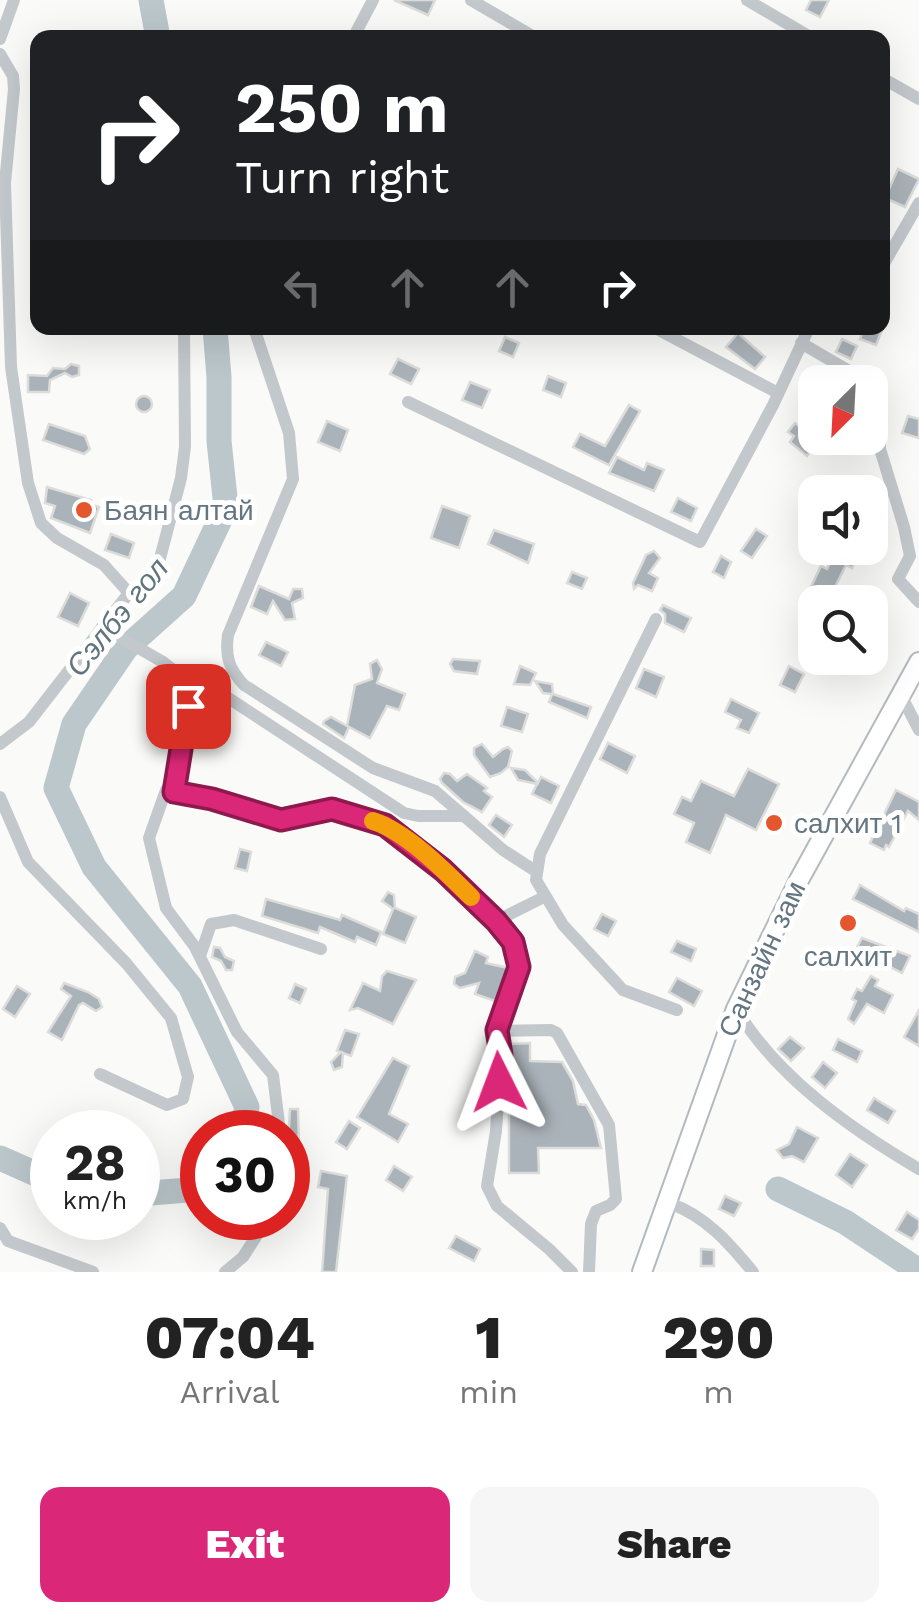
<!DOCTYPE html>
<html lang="en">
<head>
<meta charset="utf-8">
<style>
  :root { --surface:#fff; --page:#f6f6f6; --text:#222; --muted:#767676; --accent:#db2777 }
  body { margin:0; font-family:"Work Sans",sans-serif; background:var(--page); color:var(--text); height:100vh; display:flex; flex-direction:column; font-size:38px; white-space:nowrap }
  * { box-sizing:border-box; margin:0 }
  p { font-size:32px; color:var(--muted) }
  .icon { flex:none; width:55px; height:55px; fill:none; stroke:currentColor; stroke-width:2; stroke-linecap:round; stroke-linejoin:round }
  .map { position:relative; height:1272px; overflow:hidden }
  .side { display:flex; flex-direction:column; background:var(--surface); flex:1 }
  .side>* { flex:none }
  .banner { position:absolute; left:30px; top:30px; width:860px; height:305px; border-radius:20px; box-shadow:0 10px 40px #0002; background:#202124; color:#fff; overflow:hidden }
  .needle { width:65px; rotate:204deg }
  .tools { position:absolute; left:798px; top:365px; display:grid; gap:20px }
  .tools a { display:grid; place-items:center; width:90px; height:90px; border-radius:20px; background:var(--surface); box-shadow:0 10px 40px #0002; font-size:50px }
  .speed { position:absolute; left:30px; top:1110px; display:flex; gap:20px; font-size:50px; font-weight:700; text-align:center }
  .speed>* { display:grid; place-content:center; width:130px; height:130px; border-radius:50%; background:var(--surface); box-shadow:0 10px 40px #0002; line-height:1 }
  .speed small { font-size:25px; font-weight:400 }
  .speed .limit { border:15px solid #d22; background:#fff; color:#111 }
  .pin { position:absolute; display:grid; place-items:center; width:85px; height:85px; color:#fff; margin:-42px; border-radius:20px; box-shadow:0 5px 15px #0006 }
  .me { position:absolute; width:110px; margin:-55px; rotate:357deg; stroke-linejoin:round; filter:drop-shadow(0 0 8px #0008) }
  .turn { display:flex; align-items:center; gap:35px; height:210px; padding:0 40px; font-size:45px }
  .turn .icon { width:130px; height:130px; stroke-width:2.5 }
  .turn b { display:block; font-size:70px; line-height:85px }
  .lanes { display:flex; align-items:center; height:95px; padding:0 40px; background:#0003; justify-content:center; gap:50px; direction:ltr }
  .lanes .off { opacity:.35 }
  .eta { display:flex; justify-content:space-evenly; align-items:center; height:170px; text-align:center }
  .eta b { font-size:60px; font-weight:800; line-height:70px }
  .primary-button { display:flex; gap:20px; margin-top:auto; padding:20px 40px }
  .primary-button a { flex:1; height:115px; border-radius:20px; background:var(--accent); color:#fff; font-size:40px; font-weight:800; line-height:115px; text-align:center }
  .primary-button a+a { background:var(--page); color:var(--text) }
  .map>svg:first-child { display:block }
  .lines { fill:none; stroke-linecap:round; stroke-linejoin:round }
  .river { stroke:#bbc7cb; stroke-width:25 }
  .building { fill:#aab3b9; stroke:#dcdcda; stroke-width:2.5 }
  .secondary-casing { stroke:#b3babf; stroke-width:22 }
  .street { stroke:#c3c8cc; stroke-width:12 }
  .secondary { stroke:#fff; stroke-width:18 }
  .route-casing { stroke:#8e194d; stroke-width:25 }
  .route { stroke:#db2777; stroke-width:18 }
  .slow { stroke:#f59e0b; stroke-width:18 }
  .poi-dot { fill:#e4572e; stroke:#fff; stroke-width:4 }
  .labels { text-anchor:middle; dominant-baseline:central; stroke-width:10; stroke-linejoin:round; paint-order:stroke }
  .poi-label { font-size:28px; fill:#657683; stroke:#fff; text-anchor:start }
  .street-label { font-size:28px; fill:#657683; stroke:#fff }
  .water-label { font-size:30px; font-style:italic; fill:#60757c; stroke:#fff }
</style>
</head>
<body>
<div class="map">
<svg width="919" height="1272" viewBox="0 0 919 1272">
  <rect width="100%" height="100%" fill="#fafaf8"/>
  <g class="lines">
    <g class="river">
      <polyline points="151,0 158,38"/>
      <polyline points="215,328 219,377 219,441 226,507 184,596 126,648 74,724 56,788 94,867 190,986 247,1107 241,1132"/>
      <polyline points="0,1158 52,1181"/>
      <polyline points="778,1189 845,1222 919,1271"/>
      <polyline points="138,1194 188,1190 202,1184"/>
    </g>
  </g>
  <g class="building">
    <polygon points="394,0 435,0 428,15"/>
    <polygon points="811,0 829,0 820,17 806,10"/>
    <polygon points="898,169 919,179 905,207 885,198"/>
    <polygon points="864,328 883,328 876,345 860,339"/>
    <polygon points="738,333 765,357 755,369 726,347"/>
    <polygon points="505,337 519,343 513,357 499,351"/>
    <polygon points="842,339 857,346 851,359 836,352"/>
    <polygon points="398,359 419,369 411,384 390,374"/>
    <polygon points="71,364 79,366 79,375 72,377 65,373 50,380 49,392 28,392 28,375 47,376 53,368 65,369"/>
    <polygon points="548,376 566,383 561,397 543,390"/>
    <polygon points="470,382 490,390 482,408 462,400"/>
    <circle cx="144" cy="404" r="8"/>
    <polygon points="629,405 640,411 609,465 573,447 580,434 605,446"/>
    <polygon points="908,416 919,419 919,438 902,433"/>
    <polygon points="327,421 348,430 340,451 318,442"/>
    <polygon points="795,423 818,441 807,456 790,442 794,436 788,432"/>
    <polygon points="49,424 85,436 90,449 84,454 43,440"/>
    <polygon points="617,457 644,470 647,463 664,470 654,491 609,473"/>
    <polygon points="47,487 91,500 90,504 99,507 90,533 51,518 55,506 45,503"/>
    <polygon points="678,498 697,508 691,521 671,512"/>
    <polygon points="442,506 470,516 459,548 431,538"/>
    <polygon points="756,529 767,536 752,558 741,551"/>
    <polygon points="494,530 534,544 528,563 488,544"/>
    <polygon points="111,534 134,543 129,558 105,550"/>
    <polygon points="837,548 857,556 852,568 846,565 829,599 810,589 821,566 827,569"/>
    <polygon points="654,551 660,558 649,573 658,578 652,591 638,585 634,589 633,583 646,555"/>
    <polygon points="721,556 731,562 724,578 713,572"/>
    <polygon points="572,572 587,578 582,589 567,583"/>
    <polygon points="259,586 289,599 293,589 302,589 303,598 292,603 295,619 285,620 273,601 267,614 251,607"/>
    <polygon points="70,593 89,603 78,626 58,617"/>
    <polygon points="663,605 691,618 684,632 665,623 665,614 660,610"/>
    <polygon points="266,642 288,652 281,666 259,655"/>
    <polygon points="453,659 480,661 477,674 454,671 450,664"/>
    <polygon points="377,660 382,669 377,683 405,694 399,710 387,706 370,738 349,727 344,738 323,724 324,721 331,717 347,726 355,685 372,679 370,664"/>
    <polygon points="520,666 536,673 530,685 514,684"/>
    <polygon points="789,666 804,674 795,692 780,685"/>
    <polygon points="644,669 664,677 656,697 636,688"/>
    <polygon points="535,681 552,684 553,694 591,707 587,718 549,702 552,694 543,693"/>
    <polygon points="731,699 759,713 749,733 737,728 741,720 725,712"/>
    <polygon points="507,707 528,714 522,732 501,726"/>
    <polygon points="608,743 635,756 627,773 600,759"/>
    <polygon points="482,744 493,757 503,749 508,747 512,751 508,767 501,773 490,777 474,755 474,748"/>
    <polygon points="511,768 525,770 538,783 541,777 559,786 551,803 532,794 537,784 518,780"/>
    <polygon points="748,769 779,784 756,830 726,815 710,853 686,842 694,823 674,814 682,797 691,801 701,781 734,796"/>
    <polygon points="444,773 450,774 457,781 467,774 487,788 484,791 492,797 482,812 463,802 442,783 440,779"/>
    <polygon points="896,790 919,802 919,820 908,811 889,847 886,845 884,850 870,843"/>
    <polygon points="496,815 512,825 504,837 489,825"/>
    <polygon points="240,849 251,852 247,871 235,868"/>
    <polygon points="860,885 904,911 906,908 919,914 919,932 853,899"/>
    <polygon points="388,892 394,895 395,908 416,917 405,943 383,934 393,909 382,901"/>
    <polygon points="266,899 340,920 342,915 381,932 376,945 357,937 355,942 320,927 318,933 262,916"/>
    <polygon points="602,914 616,921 608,936 594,929"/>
    <polygon points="862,938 910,956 902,973 856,949"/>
    <polygon points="677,941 696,949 691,961 671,952"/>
    <polygon points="214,947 220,948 225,957 234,961 232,970 226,970 221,961 212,957"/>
    <polygon points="475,951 488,957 486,963 508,968 495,1001 475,994 479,983 460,988 454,984 455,977 465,973"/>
    <polygon points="387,971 416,980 393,1024 358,1008 350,1010 363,983 380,991 382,976"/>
    <polygon points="871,976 878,980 875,986 893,995 884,1013 867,1004 854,1024 848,1019 856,1001 852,999 857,989 862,991"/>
    <polygon points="677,978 702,991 694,1006 669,992"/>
    <polygon points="64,983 88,992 99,999 102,1007 96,1011 83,1003 79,1005 62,1040 48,1032 71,996 61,989"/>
    <polygon points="295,984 306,989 300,1003 289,998"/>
    <polygon points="17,986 30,994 15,1017 3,1009"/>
    <polygon points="919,1010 919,1046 904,1037"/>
    <polygon points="345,1030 359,1034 351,1056 343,1053 342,1067 334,1070 331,1062 341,1052 337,1051"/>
    <polygon points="790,1037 804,1048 791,1061 778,1049"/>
    <polygon points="838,1039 862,1051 857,1062 833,1050"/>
    <polygon points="530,1043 530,1061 562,1062 573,1081 578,1104 586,1105 594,1120 601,1148 538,1148 539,1173 509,1173 509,1044"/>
    <polygon points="393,1058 409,1066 389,1114 408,1124 398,1142 357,1117"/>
    <polygon points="823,1062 837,1073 825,1088 812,1077"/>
    <polygon points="490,1065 488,1098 486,1102 477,1098"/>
    <polygon points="874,1098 895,1111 888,1123 867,1110"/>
    <polygon points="290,1109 298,1109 299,1146 288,1144"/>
    <polygon points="349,1121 360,1128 347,1149 336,1142"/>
    <polygon points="797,1127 818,1138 804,1162 792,1156 783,1158 777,1150 789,1144"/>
    <polygon points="850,1154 867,1165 852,1187 836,1175"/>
    <polygon points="394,1166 412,1177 403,1191 386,1180"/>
    <polygon points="321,1171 347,1176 336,1272 322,1272 328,1189 318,1187"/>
    <polygon points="725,1196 741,1203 734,1216 719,1209"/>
    <polygon points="907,1212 919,1220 919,1229 912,1239 896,1230"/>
    <polygon points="456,1236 480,1249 474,1261 449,1248"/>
    <polygon points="701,1249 714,1250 714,1266 701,1266"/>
  </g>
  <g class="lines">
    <defs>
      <polyline id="secondary" points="642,1272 736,1009 799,880 919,662"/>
    </defs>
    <use href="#secondary" class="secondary-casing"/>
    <g class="street">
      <polyline points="471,0 536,38"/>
      <polyline points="747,0 812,38"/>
      <polyline points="353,38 373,0"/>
      <polyline points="0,39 14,0"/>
      <polyline points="0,54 13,76 14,89 5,183 11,367 28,483 41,523 57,538 104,565 129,593 29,722 0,744"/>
      <polyline points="882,78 919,99"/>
      <polyline points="882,267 919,203"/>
      <path d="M254,328L289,433L293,479L228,635C225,657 229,669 244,685L373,768L435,791L464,816"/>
      <polyline points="655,328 778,393"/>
      <polyline points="801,343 868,382"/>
      <polyline points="870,384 875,386 880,407 880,449 904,527 910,556 898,579 919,602"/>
      <polyline points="408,402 700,542 773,405 809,328"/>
      <polyline points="129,593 147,584 157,570 181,478 185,447 184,328"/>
      <polyline points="656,619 540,854 536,880 563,925 623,990 677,1010"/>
      <polyline points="102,627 163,662 203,693"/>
      <polyline points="901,695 919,730"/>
      <polyline points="174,792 188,706 196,694 213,688 404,813 418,816 464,816 503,850 537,872"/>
      <polyline points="0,797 28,862 126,963 171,1018 188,1077 183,1099 167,1105 100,1074"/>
      <polyline points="496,921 544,897"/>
      <polyline points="200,956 211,924 234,920 321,949"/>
      <path d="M736,1009C778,1078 851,1129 919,1169"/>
      <polyline points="497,1031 551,1030 557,1033 609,1125 616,1199 610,1205 596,1211 591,1224 589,1272"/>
      <polyline points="280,1132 273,1075 237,1032 195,947 166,908 149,838 166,790 212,799 281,820 332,809 385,825 443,870 496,921 513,942 519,967 497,1031 501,1055 496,1131 487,1186 497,1206 549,1249 572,1272"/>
      <path d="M669,1203C706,1216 729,1243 753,1272"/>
      <polyline points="0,1228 8,1241 93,1272"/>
      <polyline points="225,1272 243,1257 268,1218"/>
    </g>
    <use href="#secondary" class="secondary"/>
  </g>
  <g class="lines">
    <defs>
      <polyline id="route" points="188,706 174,792 212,799 281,820 332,809 385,825 443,870 496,921 513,942 519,967 497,1030 501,1055 499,1082"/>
    </defs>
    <use href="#route" class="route-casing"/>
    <use href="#route" class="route"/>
    <path class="slow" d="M373,821C407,832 446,872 471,897"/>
  </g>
  <g class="poi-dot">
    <circle cx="84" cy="510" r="10"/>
    <circle cx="774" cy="823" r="10"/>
    <circle cx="848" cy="923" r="10"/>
  </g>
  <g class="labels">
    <g class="poi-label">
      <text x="104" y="510">Баян алтай</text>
      <text x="794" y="823">салхит 1</text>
      <text x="848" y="956" text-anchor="middle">салхит</text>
    </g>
    <g class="street-label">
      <text transform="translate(762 959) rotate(-65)">Санзайн зам</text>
    </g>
    <g class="water-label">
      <text transform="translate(117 617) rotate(-51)">Сэлбэ гол</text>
    </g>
  </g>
</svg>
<div class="tools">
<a><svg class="needle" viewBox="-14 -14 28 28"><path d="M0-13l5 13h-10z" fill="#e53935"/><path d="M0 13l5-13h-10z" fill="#767676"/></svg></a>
<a><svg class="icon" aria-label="sound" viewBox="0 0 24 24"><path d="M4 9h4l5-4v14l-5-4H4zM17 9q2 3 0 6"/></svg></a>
<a><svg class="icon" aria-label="search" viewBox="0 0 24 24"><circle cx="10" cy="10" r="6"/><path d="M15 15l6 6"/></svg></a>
</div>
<div class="speed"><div>28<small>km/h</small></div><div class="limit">30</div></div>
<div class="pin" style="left:188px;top:706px;background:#d93025"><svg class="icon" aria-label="arrive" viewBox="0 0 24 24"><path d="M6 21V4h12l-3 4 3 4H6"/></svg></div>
<svg class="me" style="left:499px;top:1082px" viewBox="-20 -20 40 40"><path d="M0-17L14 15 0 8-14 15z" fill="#db2777" stroke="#fff" stroke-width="4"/></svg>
<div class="banner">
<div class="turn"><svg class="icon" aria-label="right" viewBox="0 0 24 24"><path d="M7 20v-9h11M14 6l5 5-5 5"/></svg><div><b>250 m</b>Turn right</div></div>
<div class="lanes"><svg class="icon off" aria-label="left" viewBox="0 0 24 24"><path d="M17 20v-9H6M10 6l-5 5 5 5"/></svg><svg class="icon off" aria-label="ahead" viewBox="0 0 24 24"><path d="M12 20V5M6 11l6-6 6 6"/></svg><svg class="icon off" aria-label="ahead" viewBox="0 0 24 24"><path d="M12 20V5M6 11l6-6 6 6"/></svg><svg class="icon" aria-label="right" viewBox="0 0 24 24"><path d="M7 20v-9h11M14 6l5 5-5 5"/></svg></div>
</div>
</div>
<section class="side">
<div class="eta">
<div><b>07:04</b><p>Arrival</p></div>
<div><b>1</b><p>min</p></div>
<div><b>290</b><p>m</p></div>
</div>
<div class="primary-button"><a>Exit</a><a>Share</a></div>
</section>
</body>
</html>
